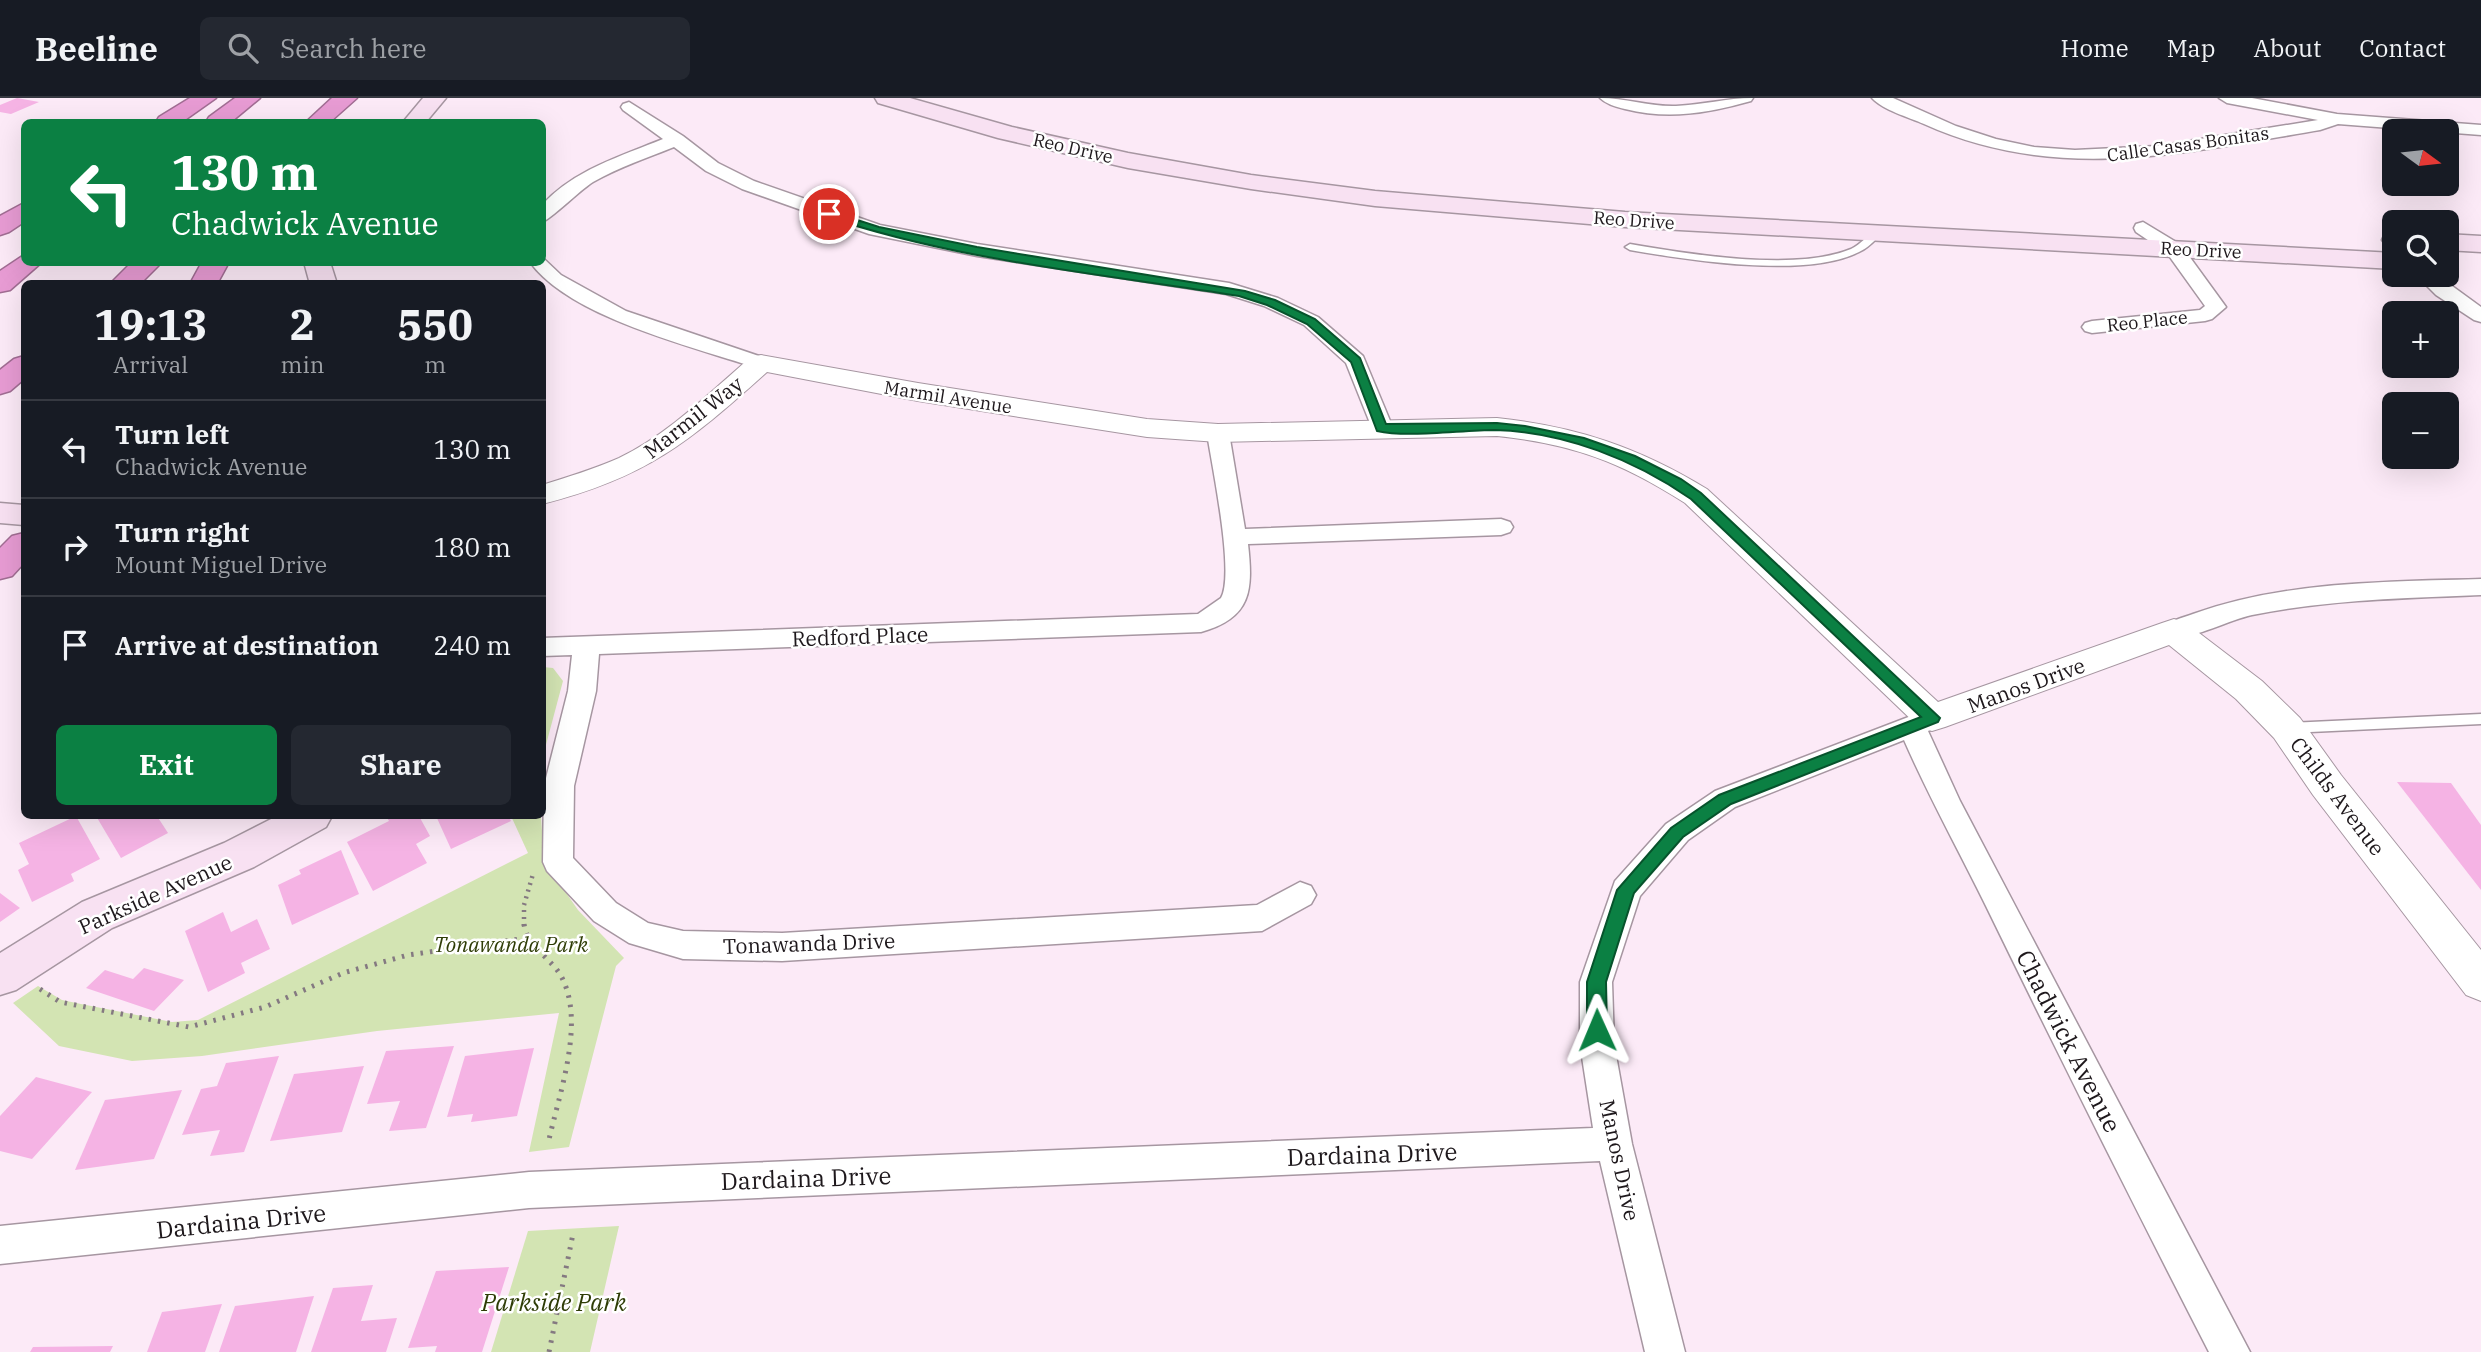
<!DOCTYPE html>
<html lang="en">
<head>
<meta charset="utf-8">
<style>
  :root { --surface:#171b24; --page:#242831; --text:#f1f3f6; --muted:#9ea1a6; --line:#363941; --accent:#0b8043 }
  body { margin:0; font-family:"IBM Plex Serif",serif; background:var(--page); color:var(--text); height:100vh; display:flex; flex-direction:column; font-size:26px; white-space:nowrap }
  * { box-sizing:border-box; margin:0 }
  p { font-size:23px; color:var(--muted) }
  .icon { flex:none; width:38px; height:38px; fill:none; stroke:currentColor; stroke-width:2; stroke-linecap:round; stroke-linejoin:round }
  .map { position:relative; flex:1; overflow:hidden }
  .sheet { position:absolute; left:21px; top:182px; width:525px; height:539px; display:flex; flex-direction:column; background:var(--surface); border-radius:10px; box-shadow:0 7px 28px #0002 }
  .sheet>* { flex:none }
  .banner { position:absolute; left:21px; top:21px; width:525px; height:147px; border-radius:10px; box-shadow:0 7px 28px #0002; background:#0b8043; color:#fff; overflow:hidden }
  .needle { width:46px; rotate:105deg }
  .buttons { position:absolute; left:2382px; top:21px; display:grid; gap:14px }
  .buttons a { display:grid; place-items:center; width:77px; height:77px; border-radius:10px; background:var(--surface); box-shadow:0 7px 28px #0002; font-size:35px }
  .pin { position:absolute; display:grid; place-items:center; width:60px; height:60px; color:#fff; margin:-30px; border:4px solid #fff; border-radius:50%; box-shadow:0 2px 7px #0007 }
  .me { position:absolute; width:77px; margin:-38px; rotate:359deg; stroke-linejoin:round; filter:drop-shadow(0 0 5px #0008) }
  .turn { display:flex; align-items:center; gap:24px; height:147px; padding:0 35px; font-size:32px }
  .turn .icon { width:91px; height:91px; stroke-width:2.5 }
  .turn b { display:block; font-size:49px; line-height:60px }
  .eta { display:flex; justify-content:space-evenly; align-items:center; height:119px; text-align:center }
  .eta b { font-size:42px; font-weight:700; line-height:49px }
  .cta { display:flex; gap:14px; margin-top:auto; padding:14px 35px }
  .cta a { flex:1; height:80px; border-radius:10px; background:var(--accent); color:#fff; font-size:28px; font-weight:700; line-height:80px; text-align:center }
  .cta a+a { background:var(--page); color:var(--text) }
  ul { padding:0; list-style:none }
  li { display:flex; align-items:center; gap:21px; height:98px; padding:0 35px; border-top:2px solid var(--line) }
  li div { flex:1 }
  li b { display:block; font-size:26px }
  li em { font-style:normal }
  header { display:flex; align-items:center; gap:42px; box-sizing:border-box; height:98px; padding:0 35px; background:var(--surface); border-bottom:2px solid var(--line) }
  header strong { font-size:33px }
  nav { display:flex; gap:38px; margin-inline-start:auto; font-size:24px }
  .search { width:490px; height:63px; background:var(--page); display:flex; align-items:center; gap:18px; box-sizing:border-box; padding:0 24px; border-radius:10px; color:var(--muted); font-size:26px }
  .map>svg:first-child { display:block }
  .green { fill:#d3e4b3 }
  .building { fill:#f5b3e4 }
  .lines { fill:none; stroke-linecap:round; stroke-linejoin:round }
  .service-casing { stroke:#a696a1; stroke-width:3 }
  .minor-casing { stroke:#a696a1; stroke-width:3 }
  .tertiary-casing { stroke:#a696a1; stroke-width:2 }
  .secondary-casing { stroke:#a696a1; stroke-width:3 }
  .motorway-casing { stroke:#a16d93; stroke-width:3 }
  .path-far1 { stroke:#847981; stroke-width:4.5; stroke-dasharray:2 5; stroke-linecap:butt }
  .path { stroke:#847981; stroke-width:5; stroke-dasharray:2.5 7; stroke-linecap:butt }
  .service { fill:#fff; fill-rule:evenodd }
  .minor { fill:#fff; fill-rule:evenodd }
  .tertiary { fill:#fff; fill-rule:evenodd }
  .secondary { fill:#f8e1f2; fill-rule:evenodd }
  .motorway { fill:#e79bd3; fill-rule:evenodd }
  .route { fill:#0b8043; stroke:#07532c; stroke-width:2 }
  .labels { text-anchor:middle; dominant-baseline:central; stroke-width:5; stroke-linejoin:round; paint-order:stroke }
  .far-street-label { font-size:18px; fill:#1e181c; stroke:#fff }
  .street-label { font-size:21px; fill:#1e181c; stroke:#fff }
  .park-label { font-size:21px; font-style:italic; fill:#2f3d07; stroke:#fff }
  .near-street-label { font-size:24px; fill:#1e181c; stroke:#fff }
  .near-park-label { font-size:24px; font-style:italic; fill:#2f3d07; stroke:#fff }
</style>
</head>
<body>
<header>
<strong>Beeline</strong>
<div class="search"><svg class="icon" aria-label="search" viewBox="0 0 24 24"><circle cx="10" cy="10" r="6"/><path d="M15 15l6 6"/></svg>Search here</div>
<nav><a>Home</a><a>Map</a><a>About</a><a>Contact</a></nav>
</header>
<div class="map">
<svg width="2481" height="1254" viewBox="0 0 2481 1254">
  <rect width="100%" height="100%" fill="#fceaf7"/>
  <g class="green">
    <polygon points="543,569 553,570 563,583 543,658"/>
    <polygon points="511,718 541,718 544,763 578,812 624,860 616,868 569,1049 529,1054 559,915 377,933 202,958 132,963 59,948 13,905 38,888 62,902 81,906 172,924 198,922 528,755"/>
    <polygon points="619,1128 590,1254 491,1254 528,1133"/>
  </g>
  <g class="building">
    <polygon points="17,0 39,4 11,16 0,14 0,7"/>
    <polygon points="2397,684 2451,685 2481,727 2481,792"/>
    <polygon points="76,718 100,761 71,776 74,783 32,804 18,772 29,766 19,745"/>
    <polygon points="96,718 157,718 168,735 121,760"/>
    <polygon points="386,718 419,718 430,738 416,746 427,765 373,793 347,744 389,723"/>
    <polygon points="436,718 508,718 511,723 451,751"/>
    <polygon points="341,752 359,796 292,827 278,787 301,776 299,772"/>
    <polygon points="0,795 20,810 0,824"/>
    <polygon points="223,814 231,834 257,821 270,851 241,865 245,875 208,894 185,833"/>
    <polygon points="144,870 184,882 154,913 86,890 105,872 133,881"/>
    <polygon points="454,948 426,1030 389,1033 400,1003 367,1006 386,953"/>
    <polygon points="534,950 517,1018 471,1024 473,1016 447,1019 465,958"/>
    <polygon points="279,958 244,1054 210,1058 220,1032 182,1037 201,991 217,988 226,965"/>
    <polygon points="364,968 342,1034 270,1043 294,976"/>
    <polygon points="36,979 92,994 32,1061 0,1053 0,1018"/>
    <polygon points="182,992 154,1061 75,1072 105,1002"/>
    <polygon points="509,1169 482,1254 435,1254 437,1248 408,1250 436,1173"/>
    <polygon points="373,1187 361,1223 397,1220 386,1254 311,1254 333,1190"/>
    <polygon points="314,1198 296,1254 219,1254 235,1208"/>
    <polygon points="222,1206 205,1254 147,1254 162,1214"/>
    <polygon points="113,1248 110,1254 30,1254 33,1249"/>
  </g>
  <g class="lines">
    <defs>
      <g id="service">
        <path d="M1877,132L1882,135L1880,137C1874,143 1868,150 1859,154C1806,181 1688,162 1630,152L1625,149L1630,146C1688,156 1796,174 1851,151C1861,146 1868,137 1877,132Z"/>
        <polygon points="2481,616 2481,626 2289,635 2282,630 2289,625"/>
      </g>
      <g id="minor">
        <path d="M1600,0C1626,0 1650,9 1676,8C1702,7 1727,0 1753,0L1751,3C1708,15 1669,22 1625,11C1616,9 1606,6 1600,0Z"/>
        <path d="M1872,0H1893L1956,28L1996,41L2034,49L2075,52L2157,48L2318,22L2227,5L2219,0H2252L2337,16L2481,27V37L2338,26L2320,32C2183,55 2057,86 1924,26C1908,19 1883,12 1872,0Z"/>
        <path d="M629,4L683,38L718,65L754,83L880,127L977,146L1229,185L1278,200L1318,219L1363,258L1393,330L1390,335H1374L1346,265L1304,227L1264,208L1226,196L977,158L869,136L742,91L706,73L674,49C647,60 619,69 593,84C580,92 550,122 542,124V107C574,72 621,58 663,41L623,12L621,9L623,6Z"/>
        <polygon points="2446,76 2456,82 2453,86 2441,86 2446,86"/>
        <polygon points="2143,124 2181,147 2226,209 2212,221 2205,223 2092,235 2085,233 2082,229 2085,225 2092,223 2200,212 2205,208 2167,155 2136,134 2134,130 2136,126"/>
        <polygon points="2394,137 2394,151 2387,149 2382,142 2384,138"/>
        <path d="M542,159L561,177L626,213L768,261L772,265L768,269H754C690,248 570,219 530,164H542Z"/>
        <polygon points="2416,177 2437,177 2481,209 2481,224 2474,222 2436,197"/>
        <path d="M1218,328L1226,330L1229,335L1245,431L1501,421L1510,424L1513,429L1510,434L1501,437L1248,446C1253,492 1252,520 1201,534L599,556L596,593L574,688L573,760L616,805L648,825L683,833L782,835L1257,807L1300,784L1311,788L1316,797L1311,806L1262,833L782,863L683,861L629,845L594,823L547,773L543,764L544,688L568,593L572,557L542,558V540L1198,516L1221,500C1235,476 1212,368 1207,335L1210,330Z"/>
        <path d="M2481,481V497C2404,500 2327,502 2252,517C2228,522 2186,545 2165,539L2161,533C2167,523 2182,520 2193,516C2285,483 2385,484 2481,481Z"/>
        <path d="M1932,610L1942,613L1946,620L1942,627L1928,633L1960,703L2250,1254H2209C2133,1106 2059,958 1986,808C1959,753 1929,699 1904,642L1735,709L1688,742L1640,798L1612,884L1614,946L1632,1046L1685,1254H1645L1600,1063L529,1110L0,1166V1128L529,1074L1593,1030L1580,946V884L1615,783L1666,726L1715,693Z"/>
      </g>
      <path id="tertiary" d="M761,257L918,285L1147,321L1218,326L1497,320C1578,329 1638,349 1707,391L1938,604L2162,525L2174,521L2186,525L2262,583L2300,620L2341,677L2481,852V903L2466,897L2313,697L2274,640L2236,601L2169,547L1945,629L1932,633L1919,629L1685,405C1621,364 1573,346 1497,338L1218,344L1147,339L918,303L767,274C689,344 646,380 542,406V387C568,379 594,371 619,360C669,336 709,295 751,259Z"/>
      <g id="secondary">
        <polygon points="423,0 446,0 426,24 403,24"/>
        <polygon points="875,0 910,0 1012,29 1128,55 1251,77 1375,93 1625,114 2394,155 2394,171 1625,129 1375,108 1251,91 1128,70 998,40 878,5"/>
        <polygon points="2446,136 2481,138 2481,154 2446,152"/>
        <polygon points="304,164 330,164 337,186 310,186"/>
        <polygon points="0,405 24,407 24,427 0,425"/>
        <polygon points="277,718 332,718 326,729 254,769 112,830 16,892 0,897 0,855 82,804 224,745"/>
      </g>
      <g id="motorway">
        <polygon points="190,0 216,0 182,24 156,24 159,19"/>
        <polygon points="235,0 260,0 231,24 206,24 209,19"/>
        <polygon points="332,0 357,0 330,24 306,24"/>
        <polygon points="24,105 24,124 9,134 0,137 0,118"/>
        <polygon points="24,157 24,164 42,164 10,192 0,194 0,173"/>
        <polygon points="132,164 162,164 140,186 110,186"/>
        <polygon points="202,164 229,164 217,186 190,186"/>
        <polygon points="24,258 24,281 10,293 0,296 0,272 14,261"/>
        <polygon points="24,435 24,465 12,478 0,481 0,450 12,438"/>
      </g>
    </defs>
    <use href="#service" class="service-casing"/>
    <use href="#minor" class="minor-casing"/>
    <use href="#tertiary" class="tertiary-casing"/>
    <use href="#secondary" class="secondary-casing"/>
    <use href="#motorway" class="motorway-casing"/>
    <polyline class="path-far1" points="524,828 524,807 533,776"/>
    <g class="path">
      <path d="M524,826C527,850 554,861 563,882C585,928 558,999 548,1046"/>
      <polyline points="40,891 60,904 189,929 265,909 343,875 408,857 527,840"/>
      <polyline points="549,1254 573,1136"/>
    </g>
    <use href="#service" class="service"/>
    <use href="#minor" class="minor"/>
    <use href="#tertiary" class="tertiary"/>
    <use href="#secondary" class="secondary"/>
    <use href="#motorway" class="motorway"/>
  </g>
  <path class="route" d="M829,113L879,129L977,149L1245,193L1275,202L1315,221L1360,260L1386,326L1497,325L1525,328L1584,340L1635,358L1681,381L1701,395L1940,620L1938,624L1731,706L1683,739L1634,795L1606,884L1607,932L1604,938L1597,940L1590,938L1587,932V884L1617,792L1671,730L1719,697L1921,619L1691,401C1635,362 1565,334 1495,332C1461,332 1408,340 1377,333L1351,264L1307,226L1267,207L1239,198C1102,176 958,163 825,118V114Z"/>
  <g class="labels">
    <g class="far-street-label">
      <text transform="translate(2188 46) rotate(-8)">Calle Casas Bonitas</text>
      <text transform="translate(1073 50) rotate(13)">Reo Drive</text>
      <text transform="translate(1634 122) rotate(4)">Reo Drive</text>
      <text transform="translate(2201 152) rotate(3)">Reo Drive</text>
      <text transform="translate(2147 223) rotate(-6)">Reo Place</text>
      <text transform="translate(948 299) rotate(9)">Marmil Avenue</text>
    </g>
    <g class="street-label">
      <text transform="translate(693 319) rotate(-38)">Marmil Way</text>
      <text transform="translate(860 538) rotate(-2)">Redford Place</text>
      <text transform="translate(2026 587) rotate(-20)">Manos Drive</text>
      <text transform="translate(2338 698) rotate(53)">Childs Avenue</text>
      <text transform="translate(155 796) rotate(-24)">Parkside Avenue</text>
      <text transform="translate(809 845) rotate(-2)">Tonawanda Drive</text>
      <text transform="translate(1620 1062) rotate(78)">Manos Drive</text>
    </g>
    <g class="park-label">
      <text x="511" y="846">Tonawanda Park</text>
    </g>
    <g class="near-street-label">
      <text transform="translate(2069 943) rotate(63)">Chadwick Avenue</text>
      <text transform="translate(1372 1056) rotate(-2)">Dardaina Drive</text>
      <text transform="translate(806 1080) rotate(-2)">Dardaina Drive</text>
      <text transform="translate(241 1123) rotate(-6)">Dardaina Drive</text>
    </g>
    <g class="near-park-label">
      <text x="554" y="1204">Parkside Park</text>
    </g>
  </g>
</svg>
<div class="buttons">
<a><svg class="needle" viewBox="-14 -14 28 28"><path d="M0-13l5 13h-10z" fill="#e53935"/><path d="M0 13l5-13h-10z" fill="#9ea1a6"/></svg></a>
<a><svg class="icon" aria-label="search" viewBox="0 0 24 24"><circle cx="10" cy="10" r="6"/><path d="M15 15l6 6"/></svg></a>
<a>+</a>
<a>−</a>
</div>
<div class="pin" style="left:829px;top:116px;background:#d93025"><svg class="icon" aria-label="arrive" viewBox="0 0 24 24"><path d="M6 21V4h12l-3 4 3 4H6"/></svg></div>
<svg class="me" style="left:1597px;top:932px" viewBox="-20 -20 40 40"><path d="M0-17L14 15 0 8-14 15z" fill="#0b8043" stroke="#fff" stroke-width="4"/></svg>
<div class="banner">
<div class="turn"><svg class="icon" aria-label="left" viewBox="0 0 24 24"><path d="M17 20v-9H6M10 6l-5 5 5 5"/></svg><div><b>130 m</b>Chadwick Avenue</div></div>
</div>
<section class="sheet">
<div class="eta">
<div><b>19:13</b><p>Arrival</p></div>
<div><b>2</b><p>min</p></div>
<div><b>550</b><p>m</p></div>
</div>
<ul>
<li><svg class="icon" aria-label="left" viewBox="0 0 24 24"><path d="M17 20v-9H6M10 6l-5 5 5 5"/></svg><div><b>Turn left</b><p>Chadwick Avenue</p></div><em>130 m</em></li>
<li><svg class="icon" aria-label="right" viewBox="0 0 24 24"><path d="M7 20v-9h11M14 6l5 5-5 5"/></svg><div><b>Turn right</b><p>Mount Miguel Drive</p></div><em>180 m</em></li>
<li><svg class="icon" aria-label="arrive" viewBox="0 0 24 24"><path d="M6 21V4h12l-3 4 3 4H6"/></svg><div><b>Arrive at destination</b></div><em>240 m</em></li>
</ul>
<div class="cta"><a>Exit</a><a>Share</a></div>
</section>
</div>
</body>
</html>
